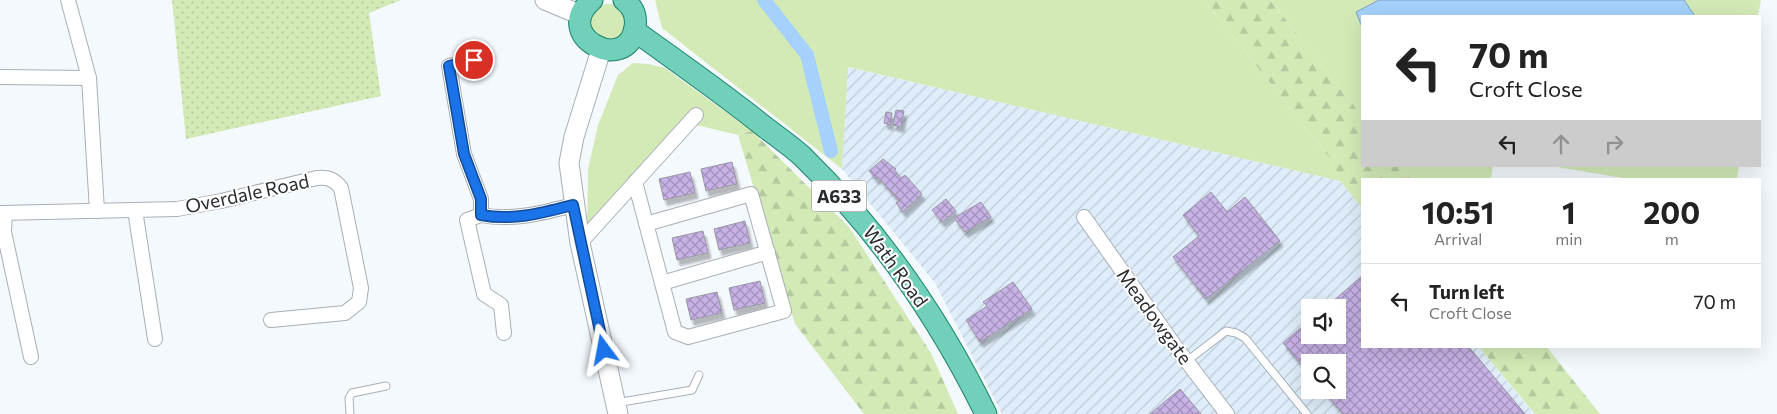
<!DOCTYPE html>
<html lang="en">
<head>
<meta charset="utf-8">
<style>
  :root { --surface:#fff; --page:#f6f6f6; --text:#222; --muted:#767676; --line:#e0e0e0 }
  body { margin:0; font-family:Commissioner,sans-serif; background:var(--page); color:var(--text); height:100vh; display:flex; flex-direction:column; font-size:19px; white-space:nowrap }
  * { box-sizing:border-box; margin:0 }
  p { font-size:16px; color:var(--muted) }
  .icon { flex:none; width:28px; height:28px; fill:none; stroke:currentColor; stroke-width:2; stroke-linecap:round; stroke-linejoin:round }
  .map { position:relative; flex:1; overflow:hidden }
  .panel { position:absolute; left:1361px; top:178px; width:400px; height:170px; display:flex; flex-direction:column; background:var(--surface); border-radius:0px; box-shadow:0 5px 20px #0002 }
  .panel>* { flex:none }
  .hud { position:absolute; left:1361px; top:15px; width:400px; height:152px; border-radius:0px; box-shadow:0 5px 20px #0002; background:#fff; color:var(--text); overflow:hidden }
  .controls { position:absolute; left:1301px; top:299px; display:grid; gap:10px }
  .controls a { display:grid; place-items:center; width:45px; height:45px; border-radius:0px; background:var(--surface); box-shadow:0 5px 20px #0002; font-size:25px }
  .pin { position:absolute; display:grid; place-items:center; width:42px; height:42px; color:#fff; margin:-21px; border:2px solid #fff; border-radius:50%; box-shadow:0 1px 5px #0007 }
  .me { position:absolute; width:55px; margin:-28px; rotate:347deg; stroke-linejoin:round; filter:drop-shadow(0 0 4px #0008) }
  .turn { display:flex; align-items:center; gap:18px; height:105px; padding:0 25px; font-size:22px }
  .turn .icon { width:65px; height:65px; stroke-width:2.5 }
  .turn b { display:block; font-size:35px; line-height:42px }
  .lanes { display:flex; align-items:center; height:48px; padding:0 25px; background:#0003; justify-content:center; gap:25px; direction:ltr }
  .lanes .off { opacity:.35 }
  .eta { display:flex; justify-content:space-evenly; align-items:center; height:85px; text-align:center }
  .eta b { font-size:30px; font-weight:700; line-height:35px }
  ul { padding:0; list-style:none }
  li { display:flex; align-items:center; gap:15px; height:75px; padding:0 25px; border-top:1px solid var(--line) }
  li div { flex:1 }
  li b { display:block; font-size:19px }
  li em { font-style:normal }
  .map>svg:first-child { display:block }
  .industrial { fill:url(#industrial-furrows); fill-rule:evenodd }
  .green { fill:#d3eab7 }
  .forest { fill:url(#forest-firs) }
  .park { fill:url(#park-dots) }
  .water { fill:#a5d1fc; stroke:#80a0be }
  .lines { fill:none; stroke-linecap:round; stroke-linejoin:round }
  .canal { stroke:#a5d1fc; stroke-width:14 }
  .building { fill:url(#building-cross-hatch); stroke:#9a96a0; filter:url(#shadow) }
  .lane-casing { stroke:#a7afb7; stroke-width:9 }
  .street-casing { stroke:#a7afb7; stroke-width:16 }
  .secondary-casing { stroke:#a7afb7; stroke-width:21 }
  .primary-casing { stroke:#1b826b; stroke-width:23 }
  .lane { stroke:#fff; stroke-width:7 }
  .street { stroke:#fff; stroke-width:14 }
  .secondary { stroke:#fff; stroke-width:19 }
  .primary { stroke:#71d0ba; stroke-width:21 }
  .route-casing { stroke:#114b97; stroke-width:12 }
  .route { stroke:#1a73e8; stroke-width:9 }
  .labels { text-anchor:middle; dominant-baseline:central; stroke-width:4; stroke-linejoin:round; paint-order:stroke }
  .shield { fill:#fff; stroke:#696b6d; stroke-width:1 }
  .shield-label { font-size:18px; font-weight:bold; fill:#292c2f }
  .street-label { font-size:19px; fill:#292c2f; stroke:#fff }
</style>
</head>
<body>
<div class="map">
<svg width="1777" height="414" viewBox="0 0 1777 414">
  <defs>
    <pattern id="industrial-furrows" width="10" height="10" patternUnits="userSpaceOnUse" patternTransform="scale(1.25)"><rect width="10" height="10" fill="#dfedfb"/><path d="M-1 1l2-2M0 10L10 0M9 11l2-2" fill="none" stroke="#bfcbd7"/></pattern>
    <pattern id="forest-firs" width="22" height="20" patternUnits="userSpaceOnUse" patternTransform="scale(1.25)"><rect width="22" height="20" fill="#d3eab7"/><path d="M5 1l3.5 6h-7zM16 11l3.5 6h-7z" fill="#b5c99e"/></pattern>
    <pattern id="park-dots" width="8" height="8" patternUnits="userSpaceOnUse" patternTransform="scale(1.25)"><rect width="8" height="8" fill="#d3eab7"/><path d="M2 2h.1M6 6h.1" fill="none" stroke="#b5c99e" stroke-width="1.8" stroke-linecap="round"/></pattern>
    <pattern id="building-cross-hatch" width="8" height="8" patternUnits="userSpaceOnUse" patternTransform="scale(1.25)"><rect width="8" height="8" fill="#c7b2e6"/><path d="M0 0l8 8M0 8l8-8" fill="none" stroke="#a291bb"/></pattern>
    <filter id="shadow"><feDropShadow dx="3" dy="5.5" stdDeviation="1" flood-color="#0004"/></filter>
  </defs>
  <rect width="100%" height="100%" fill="#f4f9fe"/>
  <path class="industrial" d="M847,67L1340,181L1362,208V346H1478L1534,414H1002L935,283L842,169ZM1310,308H1338V335H1310ZM1310,362H1338V390H1310Z"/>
  <g class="green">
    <polygon points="655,0 1204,0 1332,161 1340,181 848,67 842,169 662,28"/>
    <polygon points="1270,0 1379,0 1356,12 1362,27 1362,116"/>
    <polygon points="1684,0 1761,0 1758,16 1695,16"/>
    <circle cx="608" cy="22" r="18"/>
    <polygon points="633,63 649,64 665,68 752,131 738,135 696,125 587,244 588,169 598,125 618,75"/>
    <polygon points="1402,166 1493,166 1491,179 1412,179"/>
    <polygon points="1551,166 1739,166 1737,179 1628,179"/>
  </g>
  <g class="forest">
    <polygon points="1204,0 1270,0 1362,116 1362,166 1402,166 1412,179 1362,179 1362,208 1340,181 1332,161"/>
    <polygon points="752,131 849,227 931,353 958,414 864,414 795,324 738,135"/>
    <polygon points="1478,346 1546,346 1600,414 1535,414"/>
  </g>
  <polygon class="park" points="172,0 401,0 369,13 381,96 186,139"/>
  <polygon class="water" points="1379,0 1684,0 1695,16 1362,16 1362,27 1356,12"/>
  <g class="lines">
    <polyline class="canal" points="764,0 807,55 831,151"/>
  </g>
  <g class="building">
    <polygon points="896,110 904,111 901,127 893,125"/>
    <polygon points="886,112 892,113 890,125 884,123"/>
    <polygon points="883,159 896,169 894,170 901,178 905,175 922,194 903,212 896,203 899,201 878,177 876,179 869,171"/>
    <polygon points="732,162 737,184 706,191 701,169"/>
    <polygon points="690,172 695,193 664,200 659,179"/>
    <polygon points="1211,192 1227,212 1245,197 1280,241 1206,299 1173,257 1199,236 1183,215"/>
    <polygon points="946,199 956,211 942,222 932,210"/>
    <polygon points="981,202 991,217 965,232 954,218"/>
    <polygon points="745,221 750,243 719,250 714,229"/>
    <polygon points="703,231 708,253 677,260 672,238"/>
    <polygon points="1362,276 1362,346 1468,346 1525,414 1343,414 1323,390 1338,390 1338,362 1310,362 1310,375 1283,343 1310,320 1310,335 1338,335 1338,308 1325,308"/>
    <polygon points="760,281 765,303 734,310 729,288"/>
    <polygon points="1013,282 1032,309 980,342 966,320 987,306 983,302"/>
    <polygon points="717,292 722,313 691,320 686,299"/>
    <polygon points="1180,389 1201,414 1150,414"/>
  </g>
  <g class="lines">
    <defs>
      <g id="lane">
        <polyline points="1187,361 1226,331 1236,333 1245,338 1307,414"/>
        <polyline points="616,403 692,390 699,375"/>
        <polyline points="350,414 349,398 352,393 386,386"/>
      </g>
      <g id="street">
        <polyline points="68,0 89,78 97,211"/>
        <polyline points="475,60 449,66 464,154 481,199 481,215"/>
        <polyline points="0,77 89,78"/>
        <polyline points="635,182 675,332 688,337 784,311 751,194 646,224"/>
        <polyline points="135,210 155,339"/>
        <path d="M0,213L177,209L221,201L317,178C328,177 334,179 341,188L361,288L359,302L345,313L271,320"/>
        <polyline points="5,213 4,232 31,357"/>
        <polyline points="481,215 467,220 484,294 501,305 504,333"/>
        <path d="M481,215C513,221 543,213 573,205"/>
        <polyline points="1084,217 1175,346 1227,414"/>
        <polyline points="580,243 696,115"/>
        <polyline points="662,283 768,252"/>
      </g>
      <g id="secondary">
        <polyline points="545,0 581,15"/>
        <polyline points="601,50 574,137 569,163 580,243 618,414"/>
      </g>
      <g id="primary">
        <path d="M592,0C550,36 628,76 635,27C637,16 633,7 624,0"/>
        <path d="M635,31C679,63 724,94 766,128C778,137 791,146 802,156C879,231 939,318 986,414"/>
      </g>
    </defs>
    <use href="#lane" class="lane-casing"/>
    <use href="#street" class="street-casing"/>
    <use href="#secondary" class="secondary-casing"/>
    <use href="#primary" class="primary-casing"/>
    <use href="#lane" class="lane"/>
    <use href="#street" class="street"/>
    <use href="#secondary" class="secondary"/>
    <use href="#primary" class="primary"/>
  </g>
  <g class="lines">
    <defs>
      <path id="route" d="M474,60L449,66L464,154L481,199V215C513,221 542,213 573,205L604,350"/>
    </defs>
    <use href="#route" class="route-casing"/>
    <use href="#route" class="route"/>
  </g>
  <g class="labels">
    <rect class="shield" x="811.5" y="180.5" width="55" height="31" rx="4"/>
    <g class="shield-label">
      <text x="839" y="196">A633</text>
    </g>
    <g class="street-label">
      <text transform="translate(247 193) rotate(-12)">Overdale Road</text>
      <text transform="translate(896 266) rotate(54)">Wath Road</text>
      <text transform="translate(1155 316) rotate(54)">Meadowgate</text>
    </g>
  </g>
</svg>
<div class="controls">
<a><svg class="icon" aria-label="sound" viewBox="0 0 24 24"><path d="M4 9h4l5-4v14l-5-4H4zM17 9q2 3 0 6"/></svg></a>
<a><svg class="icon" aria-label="search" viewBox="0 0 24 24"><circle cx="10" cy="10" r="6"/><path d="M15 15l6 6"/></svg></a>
</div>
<div class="pin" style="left:474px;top:60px;background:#d93025"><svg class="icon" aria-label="arrive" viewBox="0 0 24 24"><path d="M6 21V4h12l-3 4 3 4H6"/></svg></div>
<svg class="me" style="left:604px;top:350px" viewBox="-20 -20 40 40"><path d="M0-17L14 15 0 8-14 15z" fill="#1a73e8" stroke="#fff" stroke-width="4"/></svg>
<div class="hud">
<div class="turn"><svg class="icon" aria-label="left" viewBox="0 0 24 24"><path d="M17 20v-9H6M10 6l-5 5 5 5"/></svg><div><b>70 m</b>Croft Close</div></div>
<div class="lanes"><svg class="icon" aria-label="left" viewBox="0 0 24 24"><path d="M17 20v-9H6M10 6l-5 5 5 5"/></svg><svg class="icon off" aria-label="ahead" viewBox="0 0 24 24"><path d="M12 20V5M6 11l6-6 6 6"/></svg><svg class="icon off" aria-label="right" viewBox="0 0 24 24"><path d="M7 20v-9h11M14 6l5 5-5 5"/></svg></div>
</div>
<section class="panel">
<div class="eta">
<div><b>10:51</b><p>Arrival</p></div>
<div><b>1</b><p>min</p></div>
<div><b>200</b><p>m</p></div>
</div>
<ul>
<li><svg class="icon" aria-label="left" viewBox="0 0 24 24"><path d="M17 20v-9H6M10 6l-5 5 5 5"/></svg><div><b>Turn left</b><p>Croft Close</p></div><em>70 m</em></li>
</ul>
</section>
</div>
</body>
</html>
